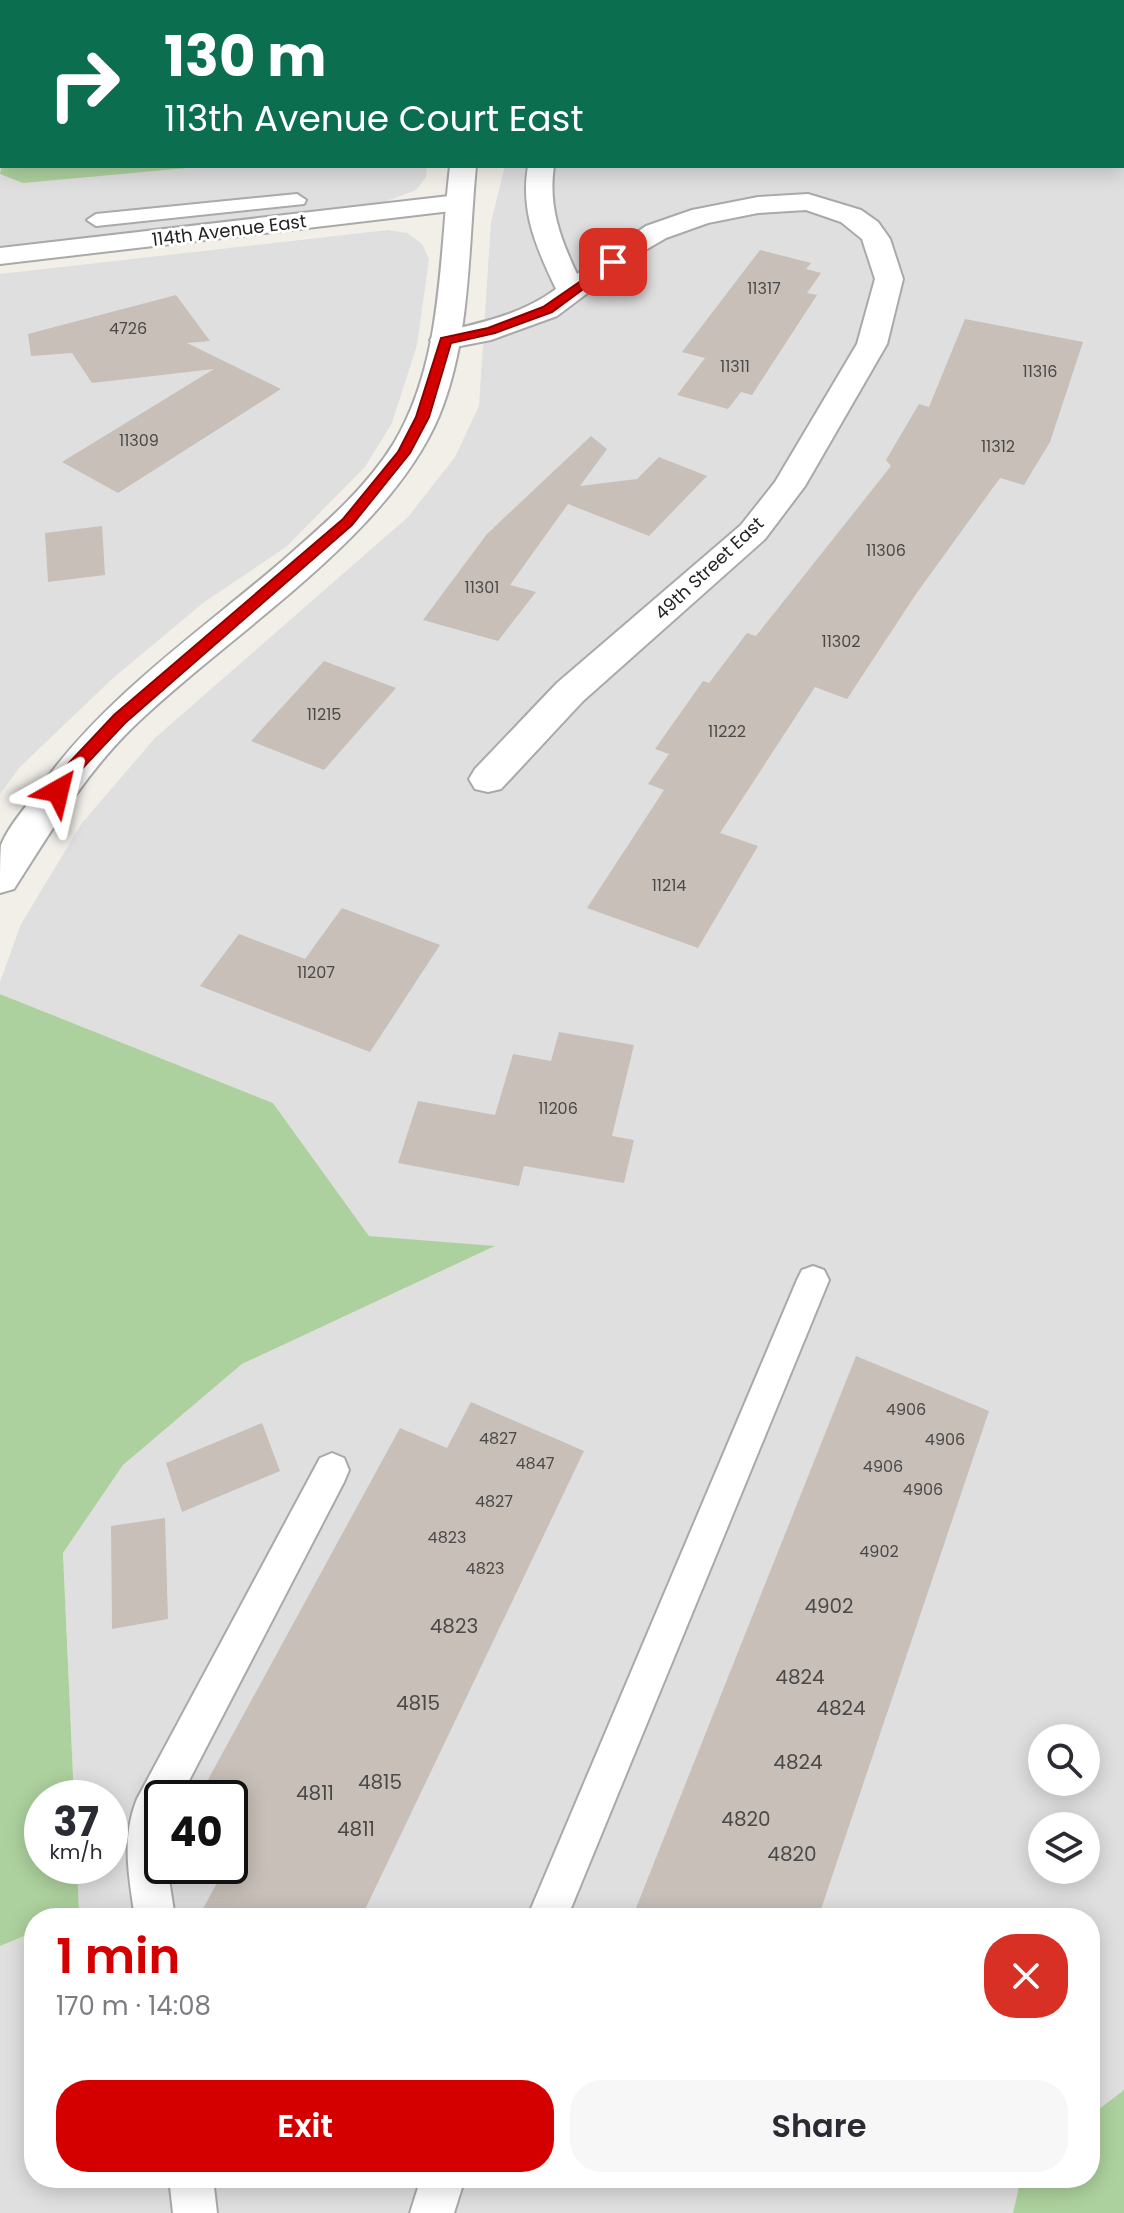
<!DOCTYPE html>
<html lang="en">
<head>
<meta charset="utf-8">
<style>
  :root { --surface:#fff; --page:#f7f7f7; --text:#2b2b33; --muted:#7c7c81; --accent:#d40000 }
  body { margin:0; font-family:Poppins,sans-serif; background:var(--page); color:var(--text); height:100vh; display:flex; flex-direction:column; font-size:30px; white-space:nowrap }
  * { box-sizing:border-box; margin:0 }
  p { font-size:26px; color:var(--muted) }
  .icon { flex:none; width:44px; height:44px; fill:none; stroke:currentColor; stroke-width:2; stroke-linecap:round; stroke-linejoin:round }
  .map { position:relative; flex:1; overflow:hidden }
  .panel { position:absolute; left:24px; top:1908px; width:1076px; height:280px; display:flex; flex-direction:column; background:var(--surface); border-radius:32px; box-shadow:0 4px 20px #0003 }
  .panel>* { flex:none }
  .guide { position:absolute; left:0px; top:0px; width:1124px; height:168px; box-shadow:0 4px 20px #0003; background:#0b6e4f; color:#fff; overflow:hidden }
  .buttons { position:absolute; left:1028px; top:1724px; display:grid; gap:16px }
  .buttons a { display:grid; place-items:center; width:72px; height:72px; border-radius:50%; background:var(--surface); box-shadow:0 4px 20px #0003; font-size:40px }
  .speed { position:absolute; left:24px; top:1780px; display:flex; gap:16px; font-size:40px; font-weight:700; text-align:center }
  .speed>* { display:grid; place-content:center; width:104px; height:104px; border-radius:50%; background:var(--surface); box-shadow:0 4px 20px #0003; line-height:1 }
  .speed small { font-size:20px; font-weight:400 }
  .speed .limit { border:4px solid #111; border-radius:12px; background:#fff; color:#111 }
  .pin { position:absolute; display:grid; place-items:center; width:68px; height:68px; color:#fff; margin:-34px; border-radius:16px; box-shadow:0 4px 12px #0006 }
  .me { position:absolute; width:88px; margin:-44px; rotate:37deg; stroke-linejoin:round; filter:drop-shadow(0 0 6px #0008) }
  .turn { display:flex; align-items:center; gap:28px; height:168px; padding:0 32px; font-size:36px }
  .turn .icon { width:104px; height:104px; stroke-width:2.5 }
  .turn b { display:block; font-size:56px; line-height:68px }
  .round { display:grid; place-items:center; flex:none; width:84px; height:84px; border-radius:32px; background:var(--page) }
  .head { display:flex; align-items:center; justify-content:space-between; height:136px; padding:0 32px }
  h1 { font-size:48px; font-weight:600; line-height:60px; color:var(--accent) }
  .cta { display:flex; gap:16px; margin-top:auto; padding:16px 32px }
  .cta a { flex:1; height:92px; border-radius:32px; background:var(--accent); color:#fff; font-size:32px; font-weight:600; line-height:92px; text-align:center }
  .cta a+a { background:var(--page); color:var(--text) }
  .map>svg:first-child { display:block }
  .residential { fill:#e0dfdf; fill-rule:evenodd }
  .forest { fill:#add19e }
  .building { fill:#c7bfb8 }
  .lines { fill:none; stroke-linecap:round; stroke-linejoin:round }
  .service-casing { stroke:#a9a9a9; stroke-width:4 }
  .minor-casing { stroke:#a9a9a9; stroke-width:4 }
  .tertiary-casing { stroke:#a9a9a9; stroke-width:4 }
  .service { fill:#fff; fill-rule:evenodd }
  .minor { fill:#fff; fill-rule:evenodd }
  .tertiary { fill:#fff; fill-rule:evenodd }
  .route { fill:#d40000; stroke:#8a0000; stroke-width:2 }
  .labels { text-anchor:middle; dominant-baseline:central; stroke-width:6; stroke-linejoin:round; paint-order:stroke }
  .number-label { font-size:16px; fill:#4b4948 }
  .far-street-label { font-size:18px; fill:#222; stroke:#fff }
  .near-number-label { font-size:20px; fill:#4b4948 }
</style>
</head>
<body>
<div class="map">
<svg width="1124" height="2213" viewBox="0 0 1124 2213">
  <rect width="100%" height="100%" fill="#f2efe9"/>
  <g class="residential">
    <polygon points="0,0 351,2 2,2 2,166 427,166 426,177 416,190 374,206 0,248"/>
    <path d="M888,0H1124V2213H0V1946L34,1932V2178H1090V1918H67L79,1913L77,1866H110V1798H74L63,1553L123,1465L242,1364L493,1247L369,1236L273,1103L0,994V982L21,924L82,823L155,738L408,517L455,457L479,406L491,222L505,166H1122V2H883ZM1042,1738H1086V1782H1042ZM162,1798H230V1866H162ZM1042,1826H1086V1870H1042Z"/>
    <polygon points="388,230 407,233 422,244 429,259 417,345 392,423 365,467 286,547 203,603 112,679 20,767 0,794 0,274"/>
  </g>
  <g class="forest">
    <polygon points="526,0 888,0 523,2"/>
    <polygon points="2,164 2,166 209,166 23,183 0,174"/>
    <polygon points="0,994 273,1103 369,1236 495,1246 242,1364 123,1465 63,1553 74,1798 42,1798 42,1866 77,1866 79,1913 67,1918 34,1918 34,1932 0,1946"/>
    <polygon points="1124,2090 1124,2213 1013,2213 1021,2178 1090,2178 1090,2116"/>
  </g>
  <g class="building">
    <polygon points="760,250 811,263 806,269 821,273 807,293 817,295 752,395 741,392 728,409 677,395 705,358 682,352"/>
    <polygon points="176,295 210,341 187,343 281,389 118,493 62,462 214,369 92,383 72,353 31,356 28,334"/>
    <polygon points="965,319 1083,342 1050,442 1024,485 1000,478 916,594 847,699 815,687 720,833 758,846 698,948 587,908 664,790 648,784 669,754 655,749 703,681 709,683 747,633 756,636 891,466 886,460 919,404 929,407"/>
    <polygon points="591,436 607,449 580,486 637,479 659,457 707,476 649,536 568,504 510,585 536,592 498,641 423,620 487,534"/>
    <polygon points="102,526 105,575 48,582 45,533"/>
    <polygon points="324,661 396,688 324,770 251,741"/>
    <polygon points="342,908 440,945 370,1052 200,986 239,934 305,959"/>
    <polygon points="559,1032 634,1045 612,1136 634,1140 624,1183 524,1166 519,1186 398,1163 418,1101 495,1115 513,1054 551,1061"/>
    <polygon points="856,1356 989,1411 818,1918 632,1918"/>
    <polygon points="471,1402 584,1451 361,1918 198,1918 226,1866 230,1866 230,1798 198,1798 400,1428 447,1448"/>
    <polygon points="262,1423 280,1471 182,1512 166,1463"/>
    <polygon points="165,1518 168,1619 112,1629 111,1526"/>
  </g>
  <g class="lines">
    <defs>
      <g id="service">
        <polygon points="112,0 129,0 111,2"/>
        <polygon points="162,0 179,0 180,2 163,2"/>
        <polygon points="297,194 306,200 304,204 96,226 87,220 96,214"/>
        <polygon points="813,1266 824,1270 829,1280 567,1918 527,1918 797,1280 802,1270"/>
        <path d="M332,1453L344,1458L349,1470L344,1482L180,1798H162V1866H167L175,1918H135C129,1878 121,1838 137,1799L320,1458Z"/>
        <polygon points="169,2178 213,2178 217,2213 173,2213"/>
        <polygon points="421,2178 465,2178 454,2213 410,2213"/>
      </g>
      <g id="minor">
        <polygon points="913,0 940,0 911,2"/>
        <path d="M528,166H554C548,206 560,238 577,274L646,226L692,210L758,197L808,194L861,210L878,222L890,239L903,279L887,344L805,486L765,539L583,701L501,789L488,792L475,789L469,779L475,769L557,683L741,525L775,482L857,344L875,279L862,239L841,222L806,210L758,213L708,223L666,238L642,252L557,316L491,340L445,349L435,346L430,340L435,334C478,323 520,316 556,289C537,249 520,212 528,166Z"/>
        <polygon points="458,195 468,197 472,203 468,209 0,264 0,248"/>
      </g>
      <g id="tertiary">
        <polygon points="355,0 382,0 384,2 357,2"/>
        <path d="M450,166H476C468,249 471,338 439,416C387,539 226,636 132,728C84,775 50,833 14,889L0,893C0,879 0,857 1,845C9,825 27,806 39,789C103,698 197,634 281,562C322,526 365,490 394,443C443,361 439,258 450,166Z"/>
      </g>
    </defs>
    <use href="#service" class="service-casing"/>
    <use href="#minor" class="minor-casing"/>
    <use href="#tertiary" class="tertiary-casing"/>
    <use href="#service" class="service"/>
    <use href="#minor" class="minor"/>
    <use href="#tertiary" class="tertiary"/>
  </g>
  <polygon class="route" points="613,259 618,262 617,264 552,312 495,333 451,343 429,417 410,453 352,525 125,723 78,773 64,795 53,795 50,791 67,765 114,715 343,519 398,452 416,417 441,338 488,328 543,307"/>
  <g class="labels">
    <g class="number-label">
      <text x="764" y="288">11317</text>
      <text x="128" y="328">4726</text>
      <text x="735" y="366">11311</text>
      <text x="1040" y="371">11316</text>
      <text x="139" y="440">11309</text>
      <text x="998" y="446">11312</text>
      <text x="886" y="550">11306</text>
      <text x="482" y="587">11301</text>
      <text x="841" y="641">11302</text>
      <text x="324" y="714">11215</text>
      <text x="727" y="731">11222</text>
      <text x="669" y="885">11214</text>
      <text x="316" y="972">11207</text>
      <text x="558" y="1108">11206</text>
      <text x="906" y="1409">4906</text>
      <text x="498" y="1438">4827</text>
      <text x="945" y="1439">4906</text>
      <text x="535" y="1463">4847</text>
      <text x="883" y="1466">4906</text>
      <text x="923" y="1489">4906</text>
      <text x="494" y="1501">4827</text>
      <text x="447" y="1537">4823</text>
      <text x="879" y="1551">4902</text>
      <text x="485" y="1568">4823</text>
    </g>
    <g class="far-street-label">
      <text transform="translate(229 230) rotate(-7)">114th Avenue East</text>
      <text transform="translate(709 568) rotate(-43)">49th Street East</text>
    </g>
    <g class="near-number-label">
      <text x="829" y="1606">4902</text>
      <text x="454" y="1626">4823</text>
      <text x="800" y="1677">4824</text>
      <text x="418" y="1703">4815</text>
      <text x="841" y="1708">4824</text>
      <text x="798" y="1762">4824</text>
      <text x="380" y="1782">4815</text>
      <text x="315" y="1793">4811</text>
      <text x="746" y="1819">4820</text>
      <text x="356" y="1829">4811</text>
      <text x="792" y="1854">4820</text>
    </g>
  </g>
</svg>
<div class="buttons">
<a><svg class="icon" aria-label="search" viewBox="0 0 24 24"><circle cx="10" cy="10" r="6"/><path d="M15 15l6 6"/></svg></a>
<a><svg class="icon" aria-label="layers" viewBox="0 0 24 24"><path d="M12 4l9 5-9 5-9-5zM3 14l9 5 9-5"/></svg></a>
</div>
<div class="speed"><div>37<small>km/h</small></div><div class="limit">40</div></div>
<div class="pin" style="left:613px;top:262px;background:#d93025"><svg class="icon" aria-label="arrive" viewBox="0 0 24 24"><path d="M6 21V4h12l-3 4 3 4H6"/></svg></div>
<svg class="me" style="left:58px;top:791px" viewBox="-20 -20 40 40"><path d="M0-17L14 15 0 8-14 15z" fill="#d40000" stroke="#fff" stroke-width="4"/></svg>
<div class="guide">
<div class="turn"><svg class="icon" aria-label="right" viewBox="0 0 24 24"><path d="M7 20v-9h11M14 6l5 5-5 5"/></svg><div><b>130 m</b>113th Avenue Court East</div></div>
</div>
<section class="panel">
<div class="head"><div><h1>1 min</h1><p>170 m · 14:08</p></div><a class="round" style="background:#d93025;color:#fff"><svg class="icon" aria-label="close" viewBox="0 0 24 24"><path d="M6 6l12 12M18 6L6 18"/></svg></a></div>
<div class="cta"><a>Exit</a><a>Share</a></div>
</section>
</div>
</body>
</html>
